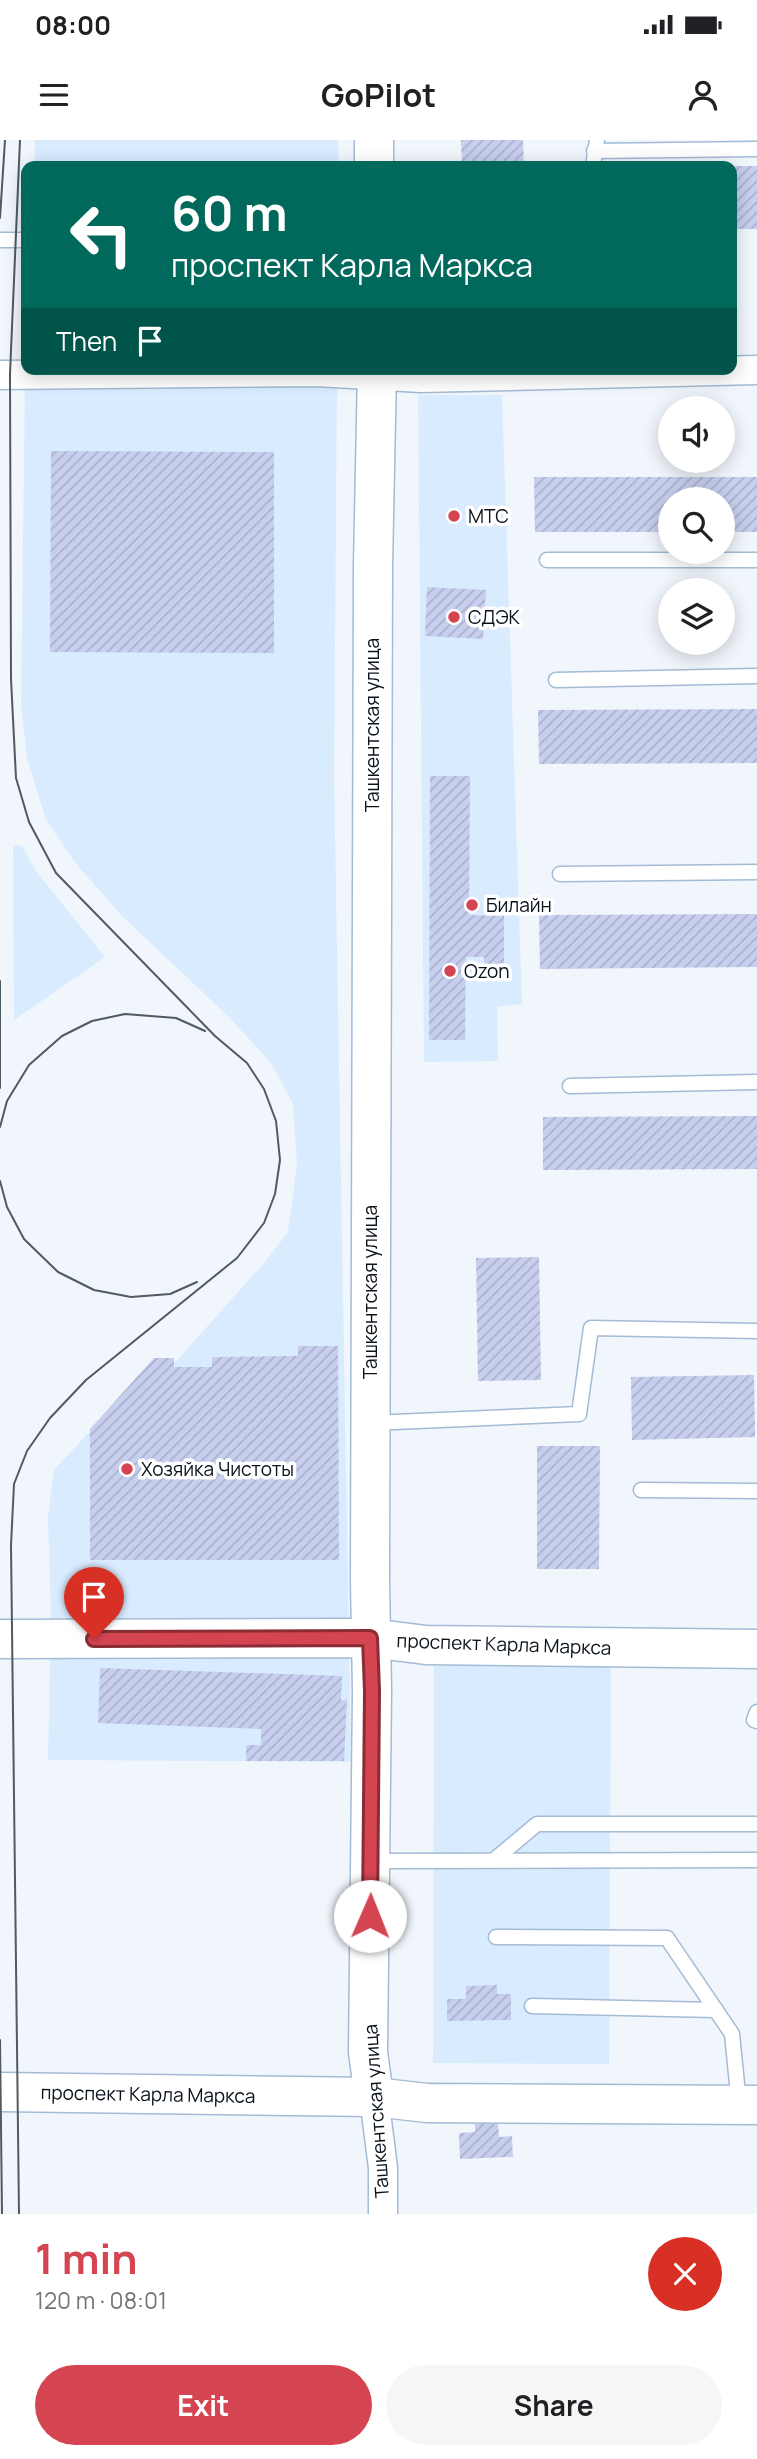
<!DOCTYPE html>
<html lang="en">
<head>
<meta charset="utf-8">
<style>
  :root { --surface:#fff; --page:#f6f6f6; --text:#202124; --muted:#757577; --accent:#d54451 }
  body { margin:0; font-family:Manrope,sans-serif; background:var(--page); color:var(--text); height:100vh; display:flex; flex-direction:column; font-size:26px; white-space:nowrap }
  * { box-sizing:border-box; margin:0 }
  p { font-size:23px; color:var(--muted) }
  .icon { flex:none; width:38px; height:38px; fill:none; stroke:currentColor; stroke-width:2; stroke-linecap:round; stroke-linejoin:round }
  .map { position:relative; height:2074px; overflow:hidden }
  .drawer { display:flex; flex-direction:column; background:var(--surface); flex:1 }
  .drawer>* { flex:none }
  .guide { position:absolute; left:21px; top:21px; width:716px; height:214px; border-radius:14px; box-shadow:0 4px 18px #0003; background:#00695c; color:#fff; overflow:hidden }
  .tools { position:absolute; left:658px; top:256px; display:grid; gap:14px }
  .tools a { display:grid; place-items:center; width:77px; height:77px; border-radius:50%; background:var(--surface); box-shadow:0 4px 18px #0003; font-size:35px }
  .pin { position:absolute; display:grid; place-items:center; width:60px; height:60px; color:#fff; margin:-72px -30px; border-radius:50% 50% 50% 0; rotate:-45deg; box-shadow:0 0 7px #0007 }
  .pin .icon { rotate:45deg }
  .me { position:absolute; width:77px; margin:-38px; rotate:1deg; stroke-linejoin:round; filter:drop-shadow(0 0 5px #0008) }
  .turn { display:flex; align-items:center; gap:24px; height:147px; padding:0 35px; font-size:32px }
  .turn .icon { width:91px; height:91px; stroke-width:2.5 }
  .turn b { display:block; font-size:49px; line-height:60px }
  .then { display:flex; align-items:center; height:66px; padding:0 35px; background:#0003; gap:14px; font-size:26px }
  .round { display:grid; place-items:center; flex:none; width:74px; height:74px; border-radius:37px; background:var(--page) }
  .summary { display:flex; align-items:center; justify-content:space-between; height:119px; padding:0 35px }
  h1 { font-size:42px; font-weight:700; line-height:52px; color:var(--accent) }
  .button { display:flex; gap:14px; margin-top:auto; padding:14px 35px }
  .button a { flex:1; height:80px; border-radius:42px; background:var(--accent); color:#fff; font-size:28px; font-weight:700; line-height:80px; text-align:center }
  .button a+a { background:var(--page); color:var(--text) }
  .status { display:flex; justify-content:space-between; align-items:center; height:49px; padding:0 35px; background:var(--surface); direction:ltr }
  .status svg { height:19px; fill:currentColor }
  header { display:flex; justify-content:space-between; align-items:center; height:91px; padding:0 35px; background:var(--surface); font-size:32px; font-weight:700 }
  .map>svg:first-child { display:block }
  .built { fill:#d9ebfe }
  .building { fill:url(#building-hatch) }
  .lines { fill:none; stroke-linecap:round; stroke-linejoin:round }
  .lane-casing { stroke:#a3bbd4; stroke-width:17 }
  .street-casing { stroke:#a3bbd4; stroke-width:31 }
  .secondary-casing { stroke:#a3bbd4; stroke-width:41 }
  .lane { stroke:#fff; stroke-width:14 }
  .street { stroke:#fff; stroke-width:28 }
  .secondary { stroke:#fff; stroke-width:38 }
  .tram { stroke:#515961; stroke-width:2 }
  .route-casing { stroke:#8a2c35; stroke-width:18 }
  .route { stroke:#d54451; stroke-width:12 }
  .poi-dot { fill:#d54451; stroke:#fff; stroke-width:2.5 }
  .labels { text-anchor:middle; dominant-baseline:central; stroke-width:7; stroke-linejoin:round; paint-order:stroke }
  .poi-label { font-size:19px; fill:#0a121b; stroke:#fff; text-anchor:start }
  .street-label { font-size:19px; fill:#0a121b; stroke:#fff }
</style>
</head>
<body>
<div class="status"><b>08:00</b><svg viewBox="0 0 49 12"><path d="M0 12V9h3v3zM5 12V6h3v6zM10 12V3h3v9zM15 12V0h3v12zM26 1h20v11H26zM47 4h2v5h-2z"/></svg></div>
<header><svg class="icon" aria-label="menu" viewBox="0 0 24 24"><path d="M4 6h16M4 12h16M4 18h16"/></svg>GoPilot<svg class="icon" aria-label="person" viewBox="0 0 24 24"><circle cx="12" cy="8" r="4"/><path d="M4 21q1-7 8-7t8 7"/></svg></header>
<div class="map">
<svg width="757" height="2074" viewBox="0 0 757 2074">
  <defs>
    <pattern id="building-hatch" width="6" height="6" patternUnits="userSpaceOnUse" patternTransform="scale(1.75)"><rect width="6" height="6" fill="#c8cfee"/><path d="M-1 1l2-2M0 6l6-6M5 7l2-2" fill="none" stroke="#aab1cc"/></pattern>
  </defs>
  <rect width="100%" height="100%" fill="#f1f6fc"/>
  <g class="built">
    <polygon points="35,0 338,0 339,26 34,26"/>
    <polygon points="25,243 337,246 334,635 351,1622 48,1620 51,1476 48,1376 54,1330 94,1287 171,1227 265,1122 288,1092 297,1025 293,964 271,923 229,877 122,776 77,725 46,680 27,618 21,565"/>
    <polygon points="418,255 502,255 522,864 497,867 498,921 424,922"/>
    <polygon points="13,705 22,706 36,731 105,817 14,880"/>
    <polygon points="434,1526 611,1526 609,1924 433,1923"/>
  </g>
  <g class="building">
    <polygon points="461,0 523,0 524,26 462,26"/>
    <rect x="732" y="26" width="25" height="63"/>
    <polygon points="51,311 274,312 274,513 50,512"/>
    <polygon points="534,337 757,337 757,392 723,392 723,359 670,359 670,392 535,392"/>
    <polygon points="427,447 486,450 483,499 425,496"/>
    <polygon points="757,569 757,623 539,624 538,570"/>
    <polygon points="430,636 470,636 469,775 504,776 504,841 484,841 484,817 466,817 465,900 429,900"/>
    <polygon points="757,774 757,827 540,829 539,775"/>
    <polygon points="757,976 757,1029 543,1030 543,977"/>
    <polygon points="539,1117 541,1240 478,1241 476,1118"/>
    <polygon points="298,1206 338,1206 339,1420 90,1420 90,1289 154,1218 174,1218 174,1227 212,1227 212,1217 298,1216"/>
    <polygon points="754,1235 755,1297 632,1300 631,1237"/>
    <polygon points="537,1306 600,1306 599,1429 537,1429"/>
    <polygon points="100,1528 342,1536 341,1561 347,1559 344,1621 246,1621 246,1605 261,1605 261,1589 98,1583"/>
    <polygon points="497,1845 497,1854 511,1854 511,1880 447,1881 447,1859 466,1859 466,1846"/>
    <polygon points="475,1984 498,1984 499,1997 512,1996 513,2017 460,2019 459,1993 475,1992"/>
  </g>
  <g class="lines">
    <defs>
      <g id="lane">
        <polyline points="594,11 757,9"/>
        <polyline points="593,26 597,0"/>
        <polyline points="0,100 26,100"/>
        <polyline points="547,420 757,420"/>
        <polyline points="556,540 757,536"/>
        <polyline points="560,734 757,732"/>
        <polyline points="570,946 757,942"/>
        <polyline points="371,1283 579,1274 591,1188 757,1191"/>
        <polyline points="641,1350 757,1351"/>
        <polyline points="757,1572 754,1580 757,1581"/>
        <polyline points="494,1720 537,1684 757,1684"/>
        <polyline points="372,1721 757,1720"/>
        <polyline points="496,1797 667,1798 732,1894 739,1964"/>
        <polyline points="532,1866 716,1870"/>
      </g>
      <g id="street">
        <polyline points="0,235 317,232 421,238 757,230"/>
        <polyline points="374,1957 383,2028 383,2074"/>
      </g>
      <g id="secondary">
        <polyline points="374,0 374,26"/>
        <polyline points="0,1499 370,1498 426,1505 757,1509"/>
        <polyline points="0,1952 374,1957 427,1963 757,1965"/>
        <polyline points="374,1957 368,1912 372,1551 370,1440 373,426 377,229"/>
      </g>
    </defs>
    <use href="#lane" class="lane-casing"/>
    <use href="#street" class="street-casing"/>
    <use href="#secondary" class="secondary-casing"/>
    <use href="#lane" class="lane"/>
    <use href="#street" class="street"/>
    <use href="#secondary" class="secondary"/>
    <g class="tram">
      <polyline points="0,78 5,0"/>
      <polyline points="0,841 0,948"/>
      <polyline points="0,987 7,961 29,925 62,896 92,881 125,874 176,878 205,891"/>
      <polyline points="0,1041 7,1067 24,1099 58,1132 94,1150 131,1157 170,1154 197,1142"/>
      <polyline points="0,1900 2,2074"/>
      <polyline points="19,2074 11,1405 14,1344 27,1311 50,1278 86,1240 237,1118 264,1083 275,1054 280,1020 276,981 264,949 247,923 215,896 56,733 29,682 16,638 11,539 10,234 20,0"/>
    </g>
  </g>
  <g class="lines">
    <defs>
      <polyline id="route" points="94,1499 370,1498 372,1551 370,1776"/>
    </defs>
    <use href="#route" class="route-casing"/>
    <use href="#route" class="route"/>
  </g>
  <g class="poi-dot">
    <circle cx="454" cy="376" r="7"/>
    <circle cx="454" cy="477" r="7"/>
    <circle cx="472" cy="765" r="7"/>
    <circle cx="450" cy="831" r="7"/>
    <circle cx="127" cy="1329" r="7"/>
  </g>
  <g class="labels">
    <g class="poi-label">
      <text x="468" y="376">МТС</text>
      <text x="468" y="477">СДЭК</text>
      <text x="486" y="765">Билайн</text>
      <text x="464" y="831">Ozon</text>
      <text x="141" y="1329">Хозяйка Чистоты</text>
    </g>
    <g class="street-label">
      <text transform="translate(372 585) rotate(-90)">Ташкентская улица</text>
      <text transform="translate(370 1152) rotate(-90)">Ташкентская улица</text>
      <text transform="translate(504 1504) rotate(2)">проспект Карла Маркса</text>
      <text transform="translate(148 1954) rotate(1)">проспект Карла Маркса</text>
      <text transform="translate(376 1971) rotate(-94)">Ташкентская улица</text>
    </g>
  </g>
</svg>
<div class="tools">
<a><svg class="icon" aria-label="sound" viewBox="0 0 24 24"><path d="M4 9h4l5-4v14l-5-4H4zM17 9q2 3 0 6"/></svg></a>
<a><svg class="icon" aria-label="search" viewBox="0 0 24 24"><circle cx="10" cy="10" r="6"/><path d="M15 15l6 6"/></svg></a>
<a><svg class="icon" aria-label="layers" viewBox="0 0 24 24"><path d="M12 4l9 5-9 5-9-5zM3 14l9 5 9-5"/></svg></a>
</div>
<div class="pin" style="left:94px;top:1499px;background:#d93025"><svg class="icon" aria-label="arrive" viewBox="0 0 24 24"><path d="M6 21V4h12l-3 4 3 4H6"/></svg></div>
<svg class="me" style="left:370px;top:1776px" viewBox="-20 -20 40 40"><circle r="19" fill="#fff"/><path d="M0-13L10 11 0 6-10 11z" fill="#d54451"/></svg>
<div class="guide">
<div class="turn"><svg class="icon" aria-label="left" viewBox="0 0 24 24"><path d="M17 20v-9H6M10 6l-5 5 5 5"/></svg><div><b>60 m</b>проспект Карла Маркса</div></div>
<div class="then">Then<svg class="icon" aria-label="arrive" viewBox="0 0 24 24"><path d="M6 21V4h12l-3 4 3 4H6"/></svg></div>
</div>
</div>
<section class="drawer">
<div class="summary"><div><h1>1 min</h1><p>120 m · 08:01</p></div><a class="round" style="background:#d93025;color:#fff"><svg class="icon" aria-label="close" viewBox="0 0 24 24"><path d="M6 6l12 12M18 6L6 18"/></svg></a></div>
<div class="button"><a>Exit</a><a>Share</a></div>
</section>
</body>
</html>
